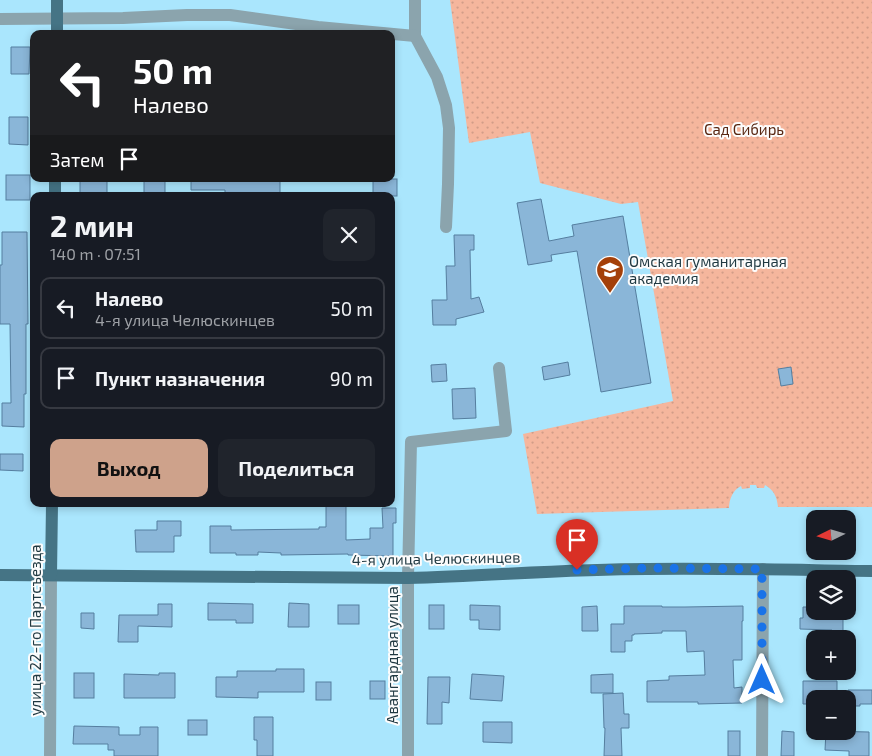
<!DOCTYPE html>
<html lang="ru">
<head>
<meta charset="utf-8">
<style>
  :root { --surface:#171b24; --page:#20242c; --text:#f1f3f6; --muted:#9ea1a6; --line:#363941; --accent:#cea28b }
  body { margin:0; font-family:"Exo 2",sans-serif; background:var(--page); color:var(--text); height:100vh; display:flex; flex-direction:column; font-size:19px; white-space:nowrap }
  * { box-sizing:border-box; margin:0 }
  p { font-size:16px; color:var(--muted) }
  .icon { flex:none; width:28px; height:28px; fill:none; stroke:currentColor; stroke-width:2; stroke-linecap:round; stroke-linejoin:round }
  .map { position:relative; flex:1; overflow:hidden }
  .details { position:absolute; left:30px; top:192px; width:365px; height:315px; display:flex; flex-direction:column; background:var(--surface); border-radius:10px; box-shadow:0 2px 8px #0003 }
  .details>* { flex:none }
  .top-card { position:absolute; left:30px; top:30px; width:365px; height:152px; border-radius:10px; box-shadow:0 2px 8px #0003; background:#202124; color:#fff; overflow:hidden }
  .needle { width:32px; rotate:265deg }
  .fabs { position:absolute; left:806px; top:510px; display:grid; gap:10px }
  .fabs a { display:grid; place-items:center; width:50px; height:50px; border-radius:10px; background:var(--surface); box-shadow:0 2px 8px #0003; font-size:25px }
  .pin { position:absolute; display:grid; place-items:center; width:42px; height:42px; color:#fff; margin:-51px -21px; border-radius:50% 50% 50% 0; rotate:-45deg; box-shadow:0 0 5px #0007 }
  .pin .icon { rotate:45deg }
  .me { position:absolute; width:55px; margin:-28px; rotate:0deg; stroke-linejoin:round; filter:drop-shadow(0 0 4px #0008) }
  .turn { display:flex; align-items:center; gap:18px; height:105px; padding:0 20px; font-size:22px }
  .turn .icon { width:65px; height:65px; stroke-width:2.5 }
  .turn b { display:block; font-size:35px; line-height:42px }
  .then { display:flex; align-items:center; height:48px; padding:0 20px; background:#0003; gap:10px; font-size:19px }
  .round { display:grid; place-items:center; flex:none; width:52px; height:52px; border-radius:10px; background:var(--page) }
  .summary { display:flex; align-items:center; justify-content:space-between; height:85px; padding:0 20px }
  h1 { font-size:30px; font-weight:700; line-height:38px }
  .button { display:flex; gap:10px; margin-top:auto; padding:10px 20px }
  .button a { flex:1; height:58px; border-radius:10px; background:var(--accent); color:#111; font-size:20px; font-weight:700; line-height:58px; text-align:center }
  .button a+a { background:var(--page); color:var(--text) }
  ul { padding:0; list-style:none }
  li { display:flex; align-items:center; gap:15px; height:62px; margin:0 10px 8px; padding:0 10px; border:2px solid var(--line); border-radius:10px }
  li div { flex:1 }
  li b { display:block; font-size:19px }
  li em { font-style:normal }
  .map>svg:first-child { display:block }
  .grass { fill:url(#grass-dots) }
  .building { fill:#8ab6d8; stroke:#557e9f }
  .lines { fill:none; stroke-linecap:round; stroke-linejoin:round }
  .minor { stroke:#8ba4ad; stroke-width:12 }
  .major { stroke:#457485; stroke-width:12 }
  .route { stroke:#1a73e8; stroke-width:9; stroke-dasharray:0 16.2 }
  .labels { text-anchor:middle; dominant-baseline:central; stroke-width:4; stroke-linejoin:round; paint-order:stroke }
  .park-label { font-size:15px; fill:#582712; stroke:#fcfcfc }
  .poi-label { font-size:15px; fill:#1f3841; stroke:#fcfcfc; text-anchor:start }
  .street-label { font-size:15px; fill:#1f3841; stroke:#fcfcfc }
</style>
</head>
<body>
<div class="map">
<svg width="872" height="756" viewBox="0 0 872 756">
  <defs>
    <pattern id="grass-dots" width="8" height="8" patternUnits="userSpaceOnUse" patternTransform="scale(1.25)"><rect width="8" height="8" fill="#f5b69d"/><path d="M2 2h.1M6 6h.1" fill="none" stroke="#d29d88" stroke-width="1.8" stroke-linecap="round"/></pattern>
  </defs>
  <rect width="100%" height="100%" fill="#aae6fd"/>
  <path class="grass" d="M450,0H872V507H778C777,497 774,490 765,485L764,488H757L756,485H750V488L742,489L741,486C733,490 729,499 729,508L537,514L523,434L673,401L638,202L621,204L540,183L530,132L469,143Z"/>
  <g class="building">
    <polygon points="11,47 30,47 29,74 11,74"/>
    <polygon points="9,117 28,117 28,145 9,144"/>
    <rect x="6" y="175" width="24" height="25"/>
    <rect x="80" y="179" width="27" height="15"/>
    <polygon points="191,179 280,179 280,196 225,196 225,190 191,190"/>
    <rect x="373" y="179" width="24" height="17"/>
    <rect x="144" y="180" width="21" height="16"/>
    <polygon points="541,199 549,241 574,236 572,225 623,216 651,383 601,392 577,251 551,255 552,261 528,265 517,203"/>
    <polygon points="2,232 27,232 28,324 26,324 26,394 24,394 24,427 2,426 2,403 11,403 10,324 0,324 0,265 2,265"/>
    <polygon points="454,235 474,235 474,250 470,250 471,299 479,297 484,312 456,319 456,325 433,325 432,300 447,300 446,266 455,266"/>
    <polygon points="568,362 570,375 544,380 542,367"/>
    <polygon points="446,364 447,381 432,382 431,365"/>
    <polygon points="791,367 793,384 781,386 778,369"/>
    <polygon points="475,388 476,418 453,419 452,389"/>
    <polygon points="0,454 23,454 23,471 0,470"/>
    <polygon points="326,504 346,504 346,540 370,539 370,528 383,528 382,508 396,508 396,523 393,523 393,556 348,555 348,554 281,555 281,553 258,552 258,555 236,555 236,553 210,553 210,526 231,526 231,530 319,529 319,527 326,527"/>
    <polygon points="157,521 181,521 181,536 174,536 174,552 136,552 135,530 157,530"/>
    <polygon points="208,603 253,604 253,623 236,623 236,620 208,620"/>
    <polygon points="289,603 309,604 309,627 288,627"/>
    <polygon points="158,604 172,604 172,627 138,626 138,642 118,642 119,615 158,615"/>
    <rect x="338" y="605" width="21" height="19"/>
    <rect x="429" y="605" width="15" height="24"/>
    <polygon points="470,605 500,606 500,630 479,629 479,620 470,620"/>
    <polygon points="597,606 598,631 582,631 582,607"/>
    <polygon points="624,606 662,606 662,607 685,607 743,606 743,621 742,621 742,660 733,660 734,688 742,687 742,703 698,704 698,702 647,702 647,681 669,680 669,676 705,675 704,651 687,652 686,631 662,631 662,633 634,634 634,635 632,635 632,641 625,641 625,652 611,652 611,624 624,624"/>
    <polygon points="803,607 815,607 815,611 843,611 843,634 832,634 832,630 800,629 800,618 803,618"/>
    <polygon points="81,613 94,613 94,629 81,628"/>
    <polygon points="276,669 304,669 304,692 258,692 258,698 216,697 216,677 237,677 237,671 276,671"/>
    <rect x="74" y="673" width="20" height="25"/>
    <polygon points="159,673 175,673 175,698 124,698 124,674 159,675"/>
    <polygon points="472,674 504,676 502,701 470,699"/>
    <polygon points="613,674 613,693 591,693 591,675"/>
    <polygon points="428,677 450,677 449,703 442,702 442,724 427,724"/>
    <rect x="370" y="681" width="15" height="18"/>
    <polygon points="803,681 837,681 837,699 815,699 815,704 803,704"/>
    <rect x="316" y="682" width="15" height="18"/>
    <polygon points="848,690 872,690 872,704 860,704 860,706 848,706"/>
    <polygon points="623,693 624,714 629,714 629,728 621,728 622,756 604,756 605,728 604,728 603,694"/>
    <polygon points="254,717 273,717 273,756 257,756 257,740 254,740"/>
    <rect x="188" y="720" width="19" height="15"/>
    <polygon points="483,722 512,722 512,743 483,742"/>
    <polygon points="74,726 119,727 119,735 140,735 140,727 158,727 158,756 114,756 114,750 108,750 108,744 73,744"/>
    <rect x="728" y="731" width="12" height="25"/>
    <polygon points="782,731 794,732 794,756 781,756"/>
    <polygon points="826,731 869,732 869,756 849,756 849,751 825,750"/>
  </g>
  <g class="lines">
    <g class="minor">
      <polyline points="415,0 415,36 437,77 446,105 449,128 448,184 446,227"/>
      <polyline points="0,19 123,18 187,15 230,15 318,27 415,36"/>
      <polyline points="50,756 51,575"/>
      <polyline points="408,756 408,578 411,442 506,431 499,368"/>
      <polyline points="762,756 763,569"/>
    </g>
    <g class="major">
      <polyline points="57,34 57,0"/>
      <polyline points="55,196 55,179"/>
      <path d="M0,575L408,578C488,576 567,569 647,569C722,568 797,570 872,571"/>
      <polyline points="51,575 52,504"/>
    </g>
  </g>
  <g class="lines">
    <polyline class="route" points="577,570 648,568 762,569 762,680"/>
  </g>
  <defs>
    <symbol id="university-pin" viewBox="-11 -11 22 30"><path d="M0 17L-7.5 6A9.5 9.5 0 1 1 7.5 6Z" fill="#a44009" stroke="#fcfcfc"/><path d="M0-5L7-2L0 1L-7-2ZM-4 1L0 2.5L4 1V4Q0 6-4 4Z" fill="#fff"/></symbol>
  </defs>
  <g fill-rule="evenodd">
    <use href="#university-pin" x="594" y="254" width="32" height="43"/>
  </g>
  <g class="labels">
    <g class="park-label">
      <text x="744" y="129">Сад Сибирь</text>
    </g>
    <g class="poi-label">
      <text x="629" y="261">Омская гуманитарная<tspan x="629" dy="17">академия</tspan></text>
    </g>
    <g class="street-label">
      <text transform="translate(436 558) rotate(-1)">4-я улица Челюскинцев</text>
      <text transform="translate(35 630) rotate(-90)">улица 22-го Партсъезда</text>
      <text transform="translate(392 655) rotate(-90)">Авангардная улица</text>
    </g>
  </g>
</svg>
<div class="fabs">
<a><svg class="needle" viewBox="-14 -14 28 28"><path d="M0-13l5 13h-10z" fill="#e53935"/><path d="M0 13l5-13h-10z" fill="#9ea1a6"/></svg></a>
<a><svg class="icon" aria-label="layers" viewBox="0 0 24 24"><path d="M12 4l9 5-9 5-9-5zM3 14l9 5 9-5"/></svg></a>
<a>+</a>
<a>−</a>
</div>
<div class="pin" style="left:577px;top:570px;background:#d93025"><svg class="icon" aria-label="arrive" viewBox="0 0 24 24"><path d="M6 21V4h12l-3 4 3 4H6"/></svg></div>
<svg class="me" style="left:762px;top:680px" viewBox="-20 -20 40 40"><path d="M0-17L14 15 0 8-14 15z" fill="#1a73e8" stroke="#fff" stroke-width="4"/></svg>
<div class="top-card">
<div class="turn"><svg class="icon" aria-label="left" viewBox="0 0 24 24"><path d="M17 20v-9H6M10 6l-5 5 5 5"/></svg><div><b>50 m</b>Налево</div></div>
<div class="then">Затем<svg class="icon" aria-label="arrive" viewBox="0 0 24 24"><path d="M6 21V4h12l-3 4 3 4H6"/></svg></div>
</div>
<section class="details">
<div class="summary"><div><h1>2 мин</h1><p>140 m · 07:51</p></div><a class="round"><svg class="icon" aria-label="close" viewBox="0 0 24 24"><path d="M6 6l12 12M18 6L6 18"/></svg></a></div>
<ul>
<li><svg class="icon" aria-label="left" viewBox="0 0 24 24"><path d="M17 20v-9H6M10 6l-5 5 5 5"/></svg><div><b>Налево</b><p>4-я улица Челюскинцев</p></div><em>50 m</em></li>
<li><svg class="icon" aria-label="arrive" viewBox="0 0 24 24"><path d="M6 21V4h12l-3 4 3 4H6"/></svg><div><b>Пункт назначения</b></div><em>90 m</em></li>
</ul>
<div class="button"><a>Выход</a><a>Поделиться</a></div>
</section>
</div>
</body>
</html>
